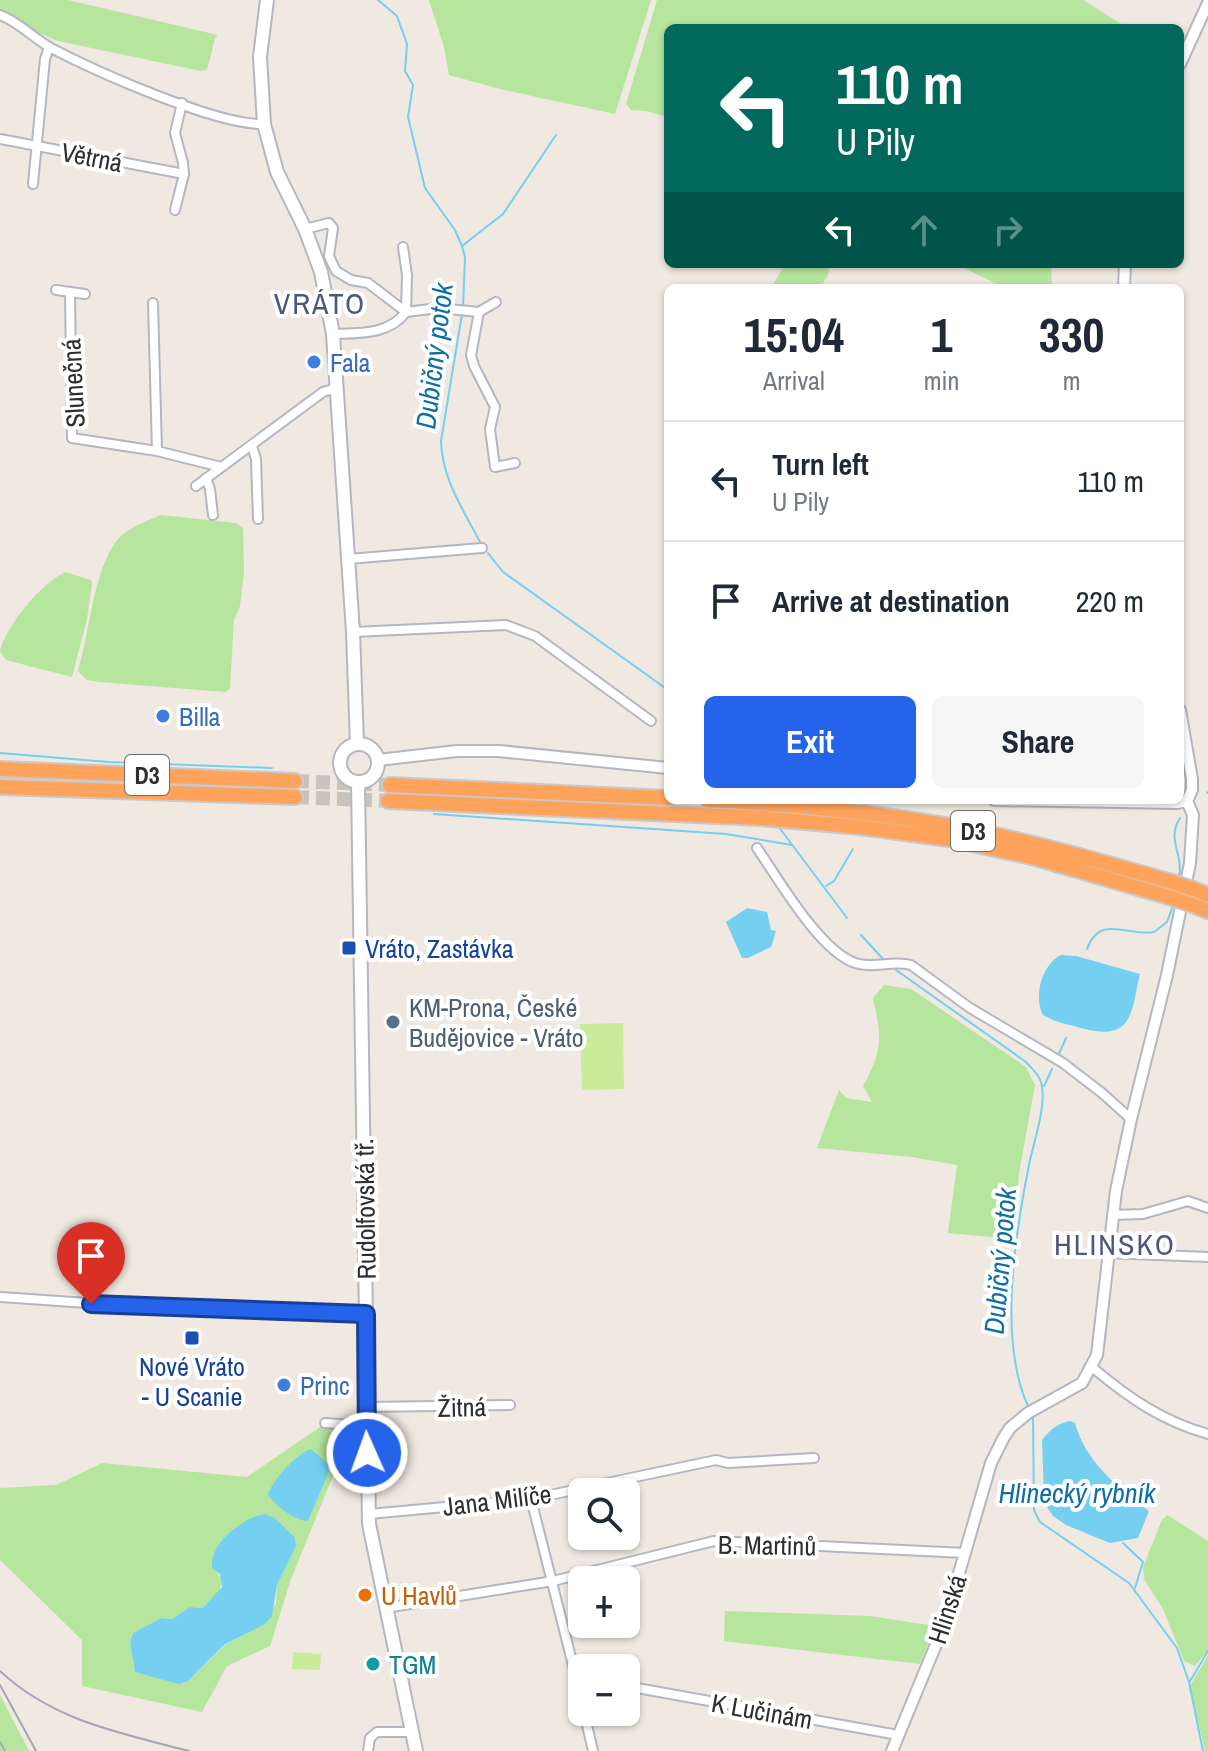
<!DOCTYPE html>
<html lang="en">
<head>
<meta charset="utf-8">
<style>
  :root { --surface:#fff; --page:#f6f6f7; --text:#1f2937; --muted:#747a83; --line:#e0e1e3; --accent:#2563eb }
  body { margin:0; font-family:"Archivo Narrow",sans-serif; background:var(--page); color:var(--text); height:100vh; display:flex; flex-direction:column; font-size:30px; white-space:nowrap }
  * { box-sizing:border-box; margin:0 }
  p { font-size:26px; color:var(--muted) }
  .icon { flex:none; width:44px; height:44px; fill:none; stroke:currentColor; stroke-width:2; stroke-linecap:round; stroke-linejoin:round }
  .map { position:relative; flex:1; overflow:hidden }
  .side { position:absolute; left:664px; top:284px; width:520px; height:520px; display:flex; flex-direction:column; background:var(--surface); border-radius:12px; box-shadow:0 2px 6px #0004 }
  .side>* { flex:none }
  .top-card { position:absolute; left:664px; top:24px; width:520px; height:244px; border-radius:12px; box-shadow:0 2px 6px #0004; background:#00695c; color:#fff; overflow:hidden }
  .fabs { position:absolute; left:568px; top:1478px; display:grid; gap:16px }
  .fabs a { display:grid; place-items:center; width:72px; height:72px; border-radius:12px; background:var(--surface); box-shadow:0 2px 6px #0004; font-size:40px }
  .pin { position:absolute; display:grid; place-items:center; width:68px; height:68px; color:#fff; margin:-82px -34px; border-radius:50% 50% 50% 0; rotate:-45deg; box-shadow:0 0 8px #0007 }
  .pin .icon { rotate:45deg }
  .me { position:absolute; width:88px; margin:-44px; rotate:358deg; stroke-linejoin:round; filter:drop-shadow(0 0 6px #0008) }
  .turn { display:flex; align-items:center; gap:28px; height:168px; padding:0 40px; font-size:36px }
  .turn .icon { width:104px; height:104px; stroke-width:2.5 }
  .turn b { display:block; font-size:56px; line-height:68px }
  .lanes { display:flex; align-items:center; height:76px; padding:0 40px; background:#0003; justify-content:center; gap:40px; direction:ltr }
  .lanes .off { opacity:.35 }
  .eta { display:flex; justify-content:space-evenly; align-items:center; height:136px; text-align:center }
  .eta b { font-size:48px; font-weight:700; line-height:56px }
  .cta { display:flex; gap:16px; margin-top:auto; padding:16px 40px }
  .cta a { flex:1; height:92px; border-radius:12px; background:var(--accent); color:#fff; font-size:32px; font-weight:700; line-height:92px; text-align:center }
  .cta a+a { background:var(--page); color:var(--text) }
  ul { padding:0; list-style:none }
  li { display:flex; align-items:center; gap:24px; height:120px; padding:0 40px; border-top:2px solid var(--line) }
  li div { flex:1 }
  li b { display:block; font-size:30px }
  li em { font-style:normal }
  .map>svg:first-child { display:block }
  .green { fill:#b6e59e; fill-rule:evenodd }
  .pitch { fill:#c9ec9a }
  .water { fill:#75cff0 }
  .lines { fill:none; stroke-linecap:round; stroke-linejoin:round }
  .stream { stroke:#75cff0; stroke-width:2 }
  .motorway-tunnel { stroke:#c8c4bd; stroke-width:14; stroke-dasharray:14 7; stroke-linecap:butt }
  .minor-casing { stroke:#b4b7c1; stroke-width:12 }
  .tertiary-casing { stroke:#b4b7c1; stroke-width:14 }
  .secondary-casing { stroke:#b4b7c1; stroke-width:16 }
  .motorway-casing { stroke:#c9c9c9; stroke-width:18 }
  .minor { stroke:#fff; stroke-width:8 }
  .tertiary { stroke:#fff; stroke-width:10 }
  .secondary { stroke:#fff; stroke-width:12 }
  .motorway { stroke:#ffa35c; stroke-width:14 }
  .rail { stroke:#a3a6b8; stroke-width:2 }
  .motorway-bridge-casing { stroke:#c9c9c9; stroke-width:18; stroke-linecap:butt }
  .motorway-bridge { stroke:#ffa35c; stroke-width:14 }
  .route-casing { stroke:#184099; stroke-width:20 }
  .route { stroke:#2563eb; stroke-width:14 }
  .shop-dot { fill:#3f7fe0; stroke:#fff; stroke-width:3 }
  .transit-dot { fill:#1a4fb4; stroke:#fff; stroke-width:3 }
  .service-dot { fill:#5c6f8a; stroke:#fff; stroke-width:3 }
  .food-dot { fill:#e8710a; stroke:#fff; stroke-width:3 }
  .culture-dot { fill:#0f9aa8; stroke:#fff; stroke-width:3 }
  .labels { text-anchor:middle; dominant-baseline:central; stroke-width:8; stroke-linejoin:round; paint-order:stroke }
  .shield { fill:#fff; stroke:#6d6d6d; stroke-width:2 }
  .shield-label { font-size:24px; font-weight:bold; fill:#2e2e2e }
  .street-label { font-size:26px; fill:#2e2e2e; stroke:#fff }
  .shop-label { font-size:26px; fill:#366cbe; stroke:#fff; text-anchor:start }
  .transit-label { font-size:26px; fill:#164399; stroke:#fff; text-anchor:start }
  .service-label { font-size:26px; fill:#4e5e75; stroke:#fff; text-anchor:start }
  .food-label { font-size:26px; fill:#c56008; stroke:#fff; text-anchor:start }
  .culture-label { font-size:26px; fill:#0d838f; stroke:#fff; text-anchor:start }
  .water-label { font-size:28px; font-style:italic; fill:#0d6fa3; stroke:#fff }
  .quarter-label { font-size:30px; letter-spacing:2px; fill:#4d5680; stroke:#fff }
</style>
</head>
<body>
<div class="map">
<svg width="1208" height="1751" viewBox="0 0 1208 1751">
  <rect width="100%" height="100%" fill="#efe9e1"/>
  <g class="green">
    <polygon points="0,0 68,0 218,35 215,38 207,70 201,71 58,41 39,33 0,9"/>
    <polygon points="429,0 651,0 615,114 500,89 449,75 444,47"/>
    <polygon points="657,0 1083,0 1128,28 668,28 668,117 646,111 631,110 626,104"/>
    <polygon points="785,264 830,264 828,275 820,288 771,288"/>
    <polygon points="956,264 1051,264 1052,288 1005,288"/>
    <path d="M161,515L236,523L243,528L244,572L240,606L234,620L230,688L226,692L99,682L87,680L78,671C90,631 93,572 117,540C127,528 147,521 161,515Z"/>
    <path d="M65,572L91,580L92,584L87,619L72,677L6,660L0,651C6,625 42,583 65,572Z"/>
    <path d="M884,985L911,989L1026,1067L1035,1085L1019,1173L1013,1239L948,1233L957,1165L912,1157L817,1148L839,1090L846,1098L872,1102L863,1086C883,1050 882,1038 873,998Z"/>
    <path d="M323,1425L350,1434L291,1579L270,1646L227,1666L202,1712L82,1686V1640L0,1560V1488L56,1485L102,1463L247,1477ZM227,1536L295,1538L296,1546L277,1585L276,1603L264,1625L226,1644L192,1677L135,1672L130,1642L133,1633L161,1618L172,1619L190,1607L203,1608L219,1593L222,1580L211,1563Z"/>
    <polygon points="1167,1515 1208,1541 1208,1650 1195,1666 1184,1661 1163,1609 1144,1579 1143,1567 1162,1520"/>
    <polygon points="725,1611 870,1616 935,1626 920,1664 724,1641"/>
    <polygon points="1208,1655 1208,1751 1205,1751 1190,1686"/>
    <polygon points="0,1695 29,1751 0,1751"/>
  </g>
  <g class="pitch">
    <polygon points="623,1023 624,1089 582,1090 580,1024"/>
    <polygon points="293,1652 321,1654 320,1670 292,1669"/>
  </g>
  <g class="water">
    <polygon points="747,908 767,912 771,930 776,931 771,947 748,958 742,958 726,922"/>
    <path d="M1061,955L1076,956L1140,974C1131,1011 1134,1041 1085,1029C1071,1025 1056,1023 1043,1015C1033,997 1042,964 1061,955Z"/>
    <path d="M1070,1421L1075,1423C1086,1463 1118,1487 1149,1511L1138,1538L1110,1543L1066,1525L1053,1516L1047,1507L1044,1497L1042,1440C1050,1430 1058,1423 1070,1421Z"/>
    <path d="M311,1449L328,1464L329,1471L308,1521C295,1521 274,1505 268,1494C273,1480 297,1453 311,1449Z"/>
    <path d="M265,1514L275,1518L295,1538L296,1546L277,1585L272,1616L264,1625L225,1644L188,1681L179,1684L135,1672L130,1642L133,1633L161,1618L172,1619L190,1607L203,1608L222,1587L220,1574L212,1568C209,1544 243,1517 265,1514Z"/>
  </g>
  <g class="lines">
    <g class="stream">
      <polyline points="378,0 397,16 407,44 405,71 413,85 408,117 425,188 455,230 462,246 465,257 463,308"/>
      <polyline points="462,246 503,214 556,135"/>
      <path d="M462,314L441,441C442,479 463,509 480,542"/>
      <polyline points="488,553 503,572 668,690"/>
      <polyline points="0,753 109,762 272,768"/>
      <polyline points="1207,793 1208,792"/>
      <polyline points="434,814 726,834 792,845"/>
      <polyline points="778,826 847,918"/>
      <path d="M1179,878C1184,854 1166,840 1180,818"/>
      <polyline points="826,886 834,881 853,849"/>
      <polyline points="861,935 884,960"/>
      <path d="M1087,949C1100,913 1128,937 1154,932L1167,922L1174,903"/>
      <path d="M896,970L1026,1062C1033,1070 1041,1076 1042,1087C1046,1108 1033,1144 1029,1165C1015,1235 998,1341 1028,1406"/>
      <polyline points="1058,1056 1066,1038"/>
      <polyline points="1044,1086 1052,1069"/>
      <polyline points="1033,1416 1034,1510 1040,1522 1129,1583 1177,1648 1189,1682 1203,1751"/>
      <polyline points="1123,1543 1143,1562 1135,1588"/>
      <polyline points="1190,1681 1208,1651"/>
    </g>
    <g class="motorway-tunnel">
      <polyline points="295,781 390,785"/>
      <polyline points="295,797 388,801"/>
    </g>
    <defs>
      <g id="minor">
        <path d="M0,15C19,22 33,38 51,48C95,71 218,126 264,124"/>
        <polyline points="0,139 184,174"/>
        <polyline points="33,184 45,59 49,47"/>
        <polyline points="175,210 184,174 183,163 175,133 182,103"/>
        <polyline points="305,229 329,223 333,228 329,256 336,271 351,280 368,283 406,312"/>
        <polyline points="403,247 407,275 406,312"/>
        <polyline points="56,290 85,294"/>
        <polyline points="70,292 72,438 157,451 221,467"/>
        <polyline points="153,303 157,451"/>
        <polyline points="479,312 471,355 474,366 495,407 490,429 495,467 515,463"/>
        <path d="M333,334C359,333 389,335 406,312L438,308L479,312L496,302"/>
        <polyline points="252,446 256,459 258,519"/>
        <polyline points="206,478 210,489 213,515"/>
        <polyline points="196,486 323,392 337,388"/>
        <polyline points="348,559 482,548"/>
        <polyline points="353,632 506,625 535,636 651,721"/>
        <path d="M757,848C779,880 819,950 855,963C874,969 893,960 911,965L970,1008L1063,1063L1102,1093L1131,1119"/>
        <polyline points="1112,1215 1143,1214 1188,1201 1208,1208"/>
        <polyline points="1107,1253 1208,1257"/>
        <polyline points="0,1297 161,1308 366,1314"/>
        <path d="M1093,1368C1129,1398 1162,1421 1208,1434"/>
        <polyline points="366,1407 510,1405"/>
        <polyline points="325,1423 366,1426"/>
        <polyline points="531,1499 582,1701"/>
        <polyline points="369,1514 531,1499 716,1460 728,1463 814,1458"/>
        <polyline points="385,1608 553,1581 714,1541 965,1553"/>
        <polyline points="626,1686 898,1735"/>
        <polyline points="584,1712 593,1751"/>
        <polyline points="368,1751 370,1738 377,1732 411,1732"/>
      </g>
      <g id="tertiary">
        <polyline points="1180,64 1208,3"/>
        <polyline points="1124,288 1125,264"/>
        <polyline points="378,760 457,751 499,751 668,768"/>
        <polyline points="994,800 1177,803 1187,801"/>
        <polyline points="892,1751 944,1625 991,1463 1004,1437 1010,1428 1028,1413 1082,1383 1097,1355 1116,1191 1131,1119 1167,975 1190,863 1193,815 1187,801 1192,790 1192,779 1180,710"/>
      </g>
      <g id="secondary">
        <polyline points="267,0 260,57 264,124 277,172 305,229 321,272 333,334 353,632 357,744"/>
        <circle cx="359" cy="763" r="19"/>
        <polyline points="358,782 369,1524 416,1751"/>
      </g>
      <g id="motorway">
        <polyline points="0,769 295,781"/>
        <polyline points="390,785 668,798"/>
        <polyline points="0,787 295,797"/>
        <path d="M708,800C789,804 871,812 952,826C1026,840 1099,861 1172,882"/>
        <polyline points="388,801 761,818 860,827 949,839 1036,858 1169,897"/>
        <polyline points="1193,889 1208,895"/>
        <polyline points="1190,904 1208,911"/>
      </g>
    </defs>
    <use href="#minor" class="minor-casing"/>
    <use href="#tertiary" class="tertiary-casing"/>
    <use href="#secondary" class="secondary-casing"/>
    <use href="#motorway" class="motorway-casing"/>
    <use href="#minor" class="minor"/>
    <use href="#tertiary" class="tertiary"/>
    <use href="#secondary" class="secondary"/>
    <use href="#motorway" class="motorway"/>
    <g class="rail">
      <path d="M0,1671C53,1721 121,1733 189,1751"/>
      <polyline points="0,1685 36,1751"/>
      <polyline points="0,1742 5,1751"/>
    </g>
    <defs>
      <g id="motorway-bridge">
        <polyline points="1172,882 1193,889"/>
        <polyline points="1169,897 1190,904"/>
      </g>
    </defs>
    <use href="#motorway-bridge" class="motorway-bridge-casing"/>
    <use href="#motorway-bridge" class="motorway-bridge"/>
  </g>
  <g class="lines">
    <defs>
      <polyline id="route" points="91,1304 366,1314 367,1453"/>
    </defs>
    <use href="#route" class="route-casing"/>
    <use href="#route" class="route"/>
  </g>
  <g class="shop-dot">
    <circle cx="314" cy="362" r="8"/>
    <circle cx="163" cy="716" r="8"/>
    <circle cx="284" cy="1385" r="8"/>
  </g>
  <g class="transit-dot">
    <rect x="341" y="940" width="16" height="16" rx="4"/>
    <rect x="184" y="1330" width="16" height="16" rx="4"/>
  </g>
  <circle class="service-dot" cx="393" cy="1022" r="8"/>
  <circle class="food-dot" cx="365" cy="1595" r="8"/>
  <circle class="culture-dot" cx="373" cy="1664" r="8"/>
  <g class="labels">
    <g class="shield">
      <rect x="125" y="755" width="44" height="40" rx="6"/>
      <rect x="951" y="811" width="44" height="40" rx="6"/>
    </g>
    <g class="shield-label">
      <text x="147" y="775">D3</text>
      <text x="973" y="831">D3</text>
    </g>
    <g class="street-label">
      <text transform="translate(92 157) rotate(11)">Větrná</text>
      <text transform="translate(73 383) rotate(-93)">Slunečná</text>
      <text transform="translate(365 1209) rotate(-91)">Rudolfovská tř.</text>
      <text transform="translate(462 1407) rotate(-1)">Žitná</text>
      <text transform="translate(497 1500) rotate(-7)">Jana Milíče</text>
      <text transform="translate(767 1545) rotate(1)">B. Martinů</text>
      <text transform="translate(947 1609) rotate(-72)">Hlinská</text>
      <text transform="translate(762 1711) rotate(10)">K Lučinám</text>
    </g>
    <g class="shop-label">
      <text x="330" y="362">Fala</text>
      <text x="179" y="716">Billa</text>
      <text x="300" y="1385">Princ</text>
    </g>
    <g class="transit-label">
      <text x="365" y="948">Vráto, Zastávka</text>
      <text x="192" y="1366" text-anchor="middle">Nové Vráto<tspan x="192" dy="30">- U Scanie</tspan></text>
    </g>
    <g class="service-label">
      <text x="409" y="1007">KM-Prona, České<tspan x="409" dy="30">Budějovice - Vráto</tspan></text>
    </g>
    <g class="food-label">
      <text x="381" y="1595">U Havlů</text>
    </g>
    <g class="culture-label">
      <text x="389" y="1664">TGM</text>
    </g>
    <g class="water-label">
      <text transform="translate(434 356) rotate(-83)">Dubičný potok</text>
      <text transform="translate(1000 1261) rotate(-85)">Dubičný potok</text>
      <text x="1077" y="1493">Hlinecký rybník</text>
    </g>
    <g class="quarter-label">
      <text x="320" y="303">VRÁTO</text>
      <text x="1115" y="1244">HLINSKO</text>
    </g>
  </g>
</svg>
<div class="fabs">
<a><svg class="icon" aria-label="search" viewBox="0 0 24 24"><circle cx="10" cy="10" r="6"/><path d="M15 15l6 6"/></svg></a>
<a>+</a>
<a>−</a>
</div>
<div class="pin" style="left:91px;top:1304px;background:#d93025"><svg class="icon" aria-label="arrive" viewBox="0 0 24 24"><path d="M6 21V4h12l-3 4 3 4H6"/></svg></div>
<svg class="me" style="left:367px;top:1453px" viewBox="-20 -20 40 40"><circle r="17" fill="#2563eb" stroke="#fff" stroke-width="3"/><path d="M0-11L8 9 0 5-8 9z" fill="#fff"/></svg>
<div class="top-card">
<div class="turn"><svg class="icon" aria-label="left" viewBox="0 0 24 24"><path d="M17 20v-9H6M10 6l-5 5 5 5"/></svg><div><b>110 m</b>U Pily</div></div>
<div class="lanes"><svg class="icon" aria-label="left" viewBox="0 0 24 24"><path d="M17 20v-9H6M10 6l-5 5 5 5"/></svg><svg class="icon off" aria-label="ahead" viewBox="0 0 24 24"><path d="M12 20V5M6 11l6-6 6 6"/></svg><svg class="icon off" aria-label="right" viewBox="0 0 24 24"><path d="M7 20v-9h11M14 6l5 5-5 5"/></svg></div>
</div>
<section class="side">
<div class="eta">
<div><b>15:04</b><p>Arrival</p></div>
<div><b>1</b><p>min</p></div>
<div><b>330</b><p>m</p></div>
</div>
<ul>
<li><svg class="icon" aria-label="left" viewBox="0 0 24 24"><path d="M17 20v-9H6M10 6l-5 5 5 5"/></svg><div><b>Turn left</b><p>U Pily</p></div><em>110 m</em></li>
<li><svg class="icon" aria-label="arrive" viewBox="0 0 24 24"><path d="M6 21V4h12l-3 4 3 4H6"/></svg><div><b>Arrive at destination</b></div><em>220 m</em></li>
</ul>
<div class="cta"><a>Exit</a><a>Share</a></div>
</section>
</div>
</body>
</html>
